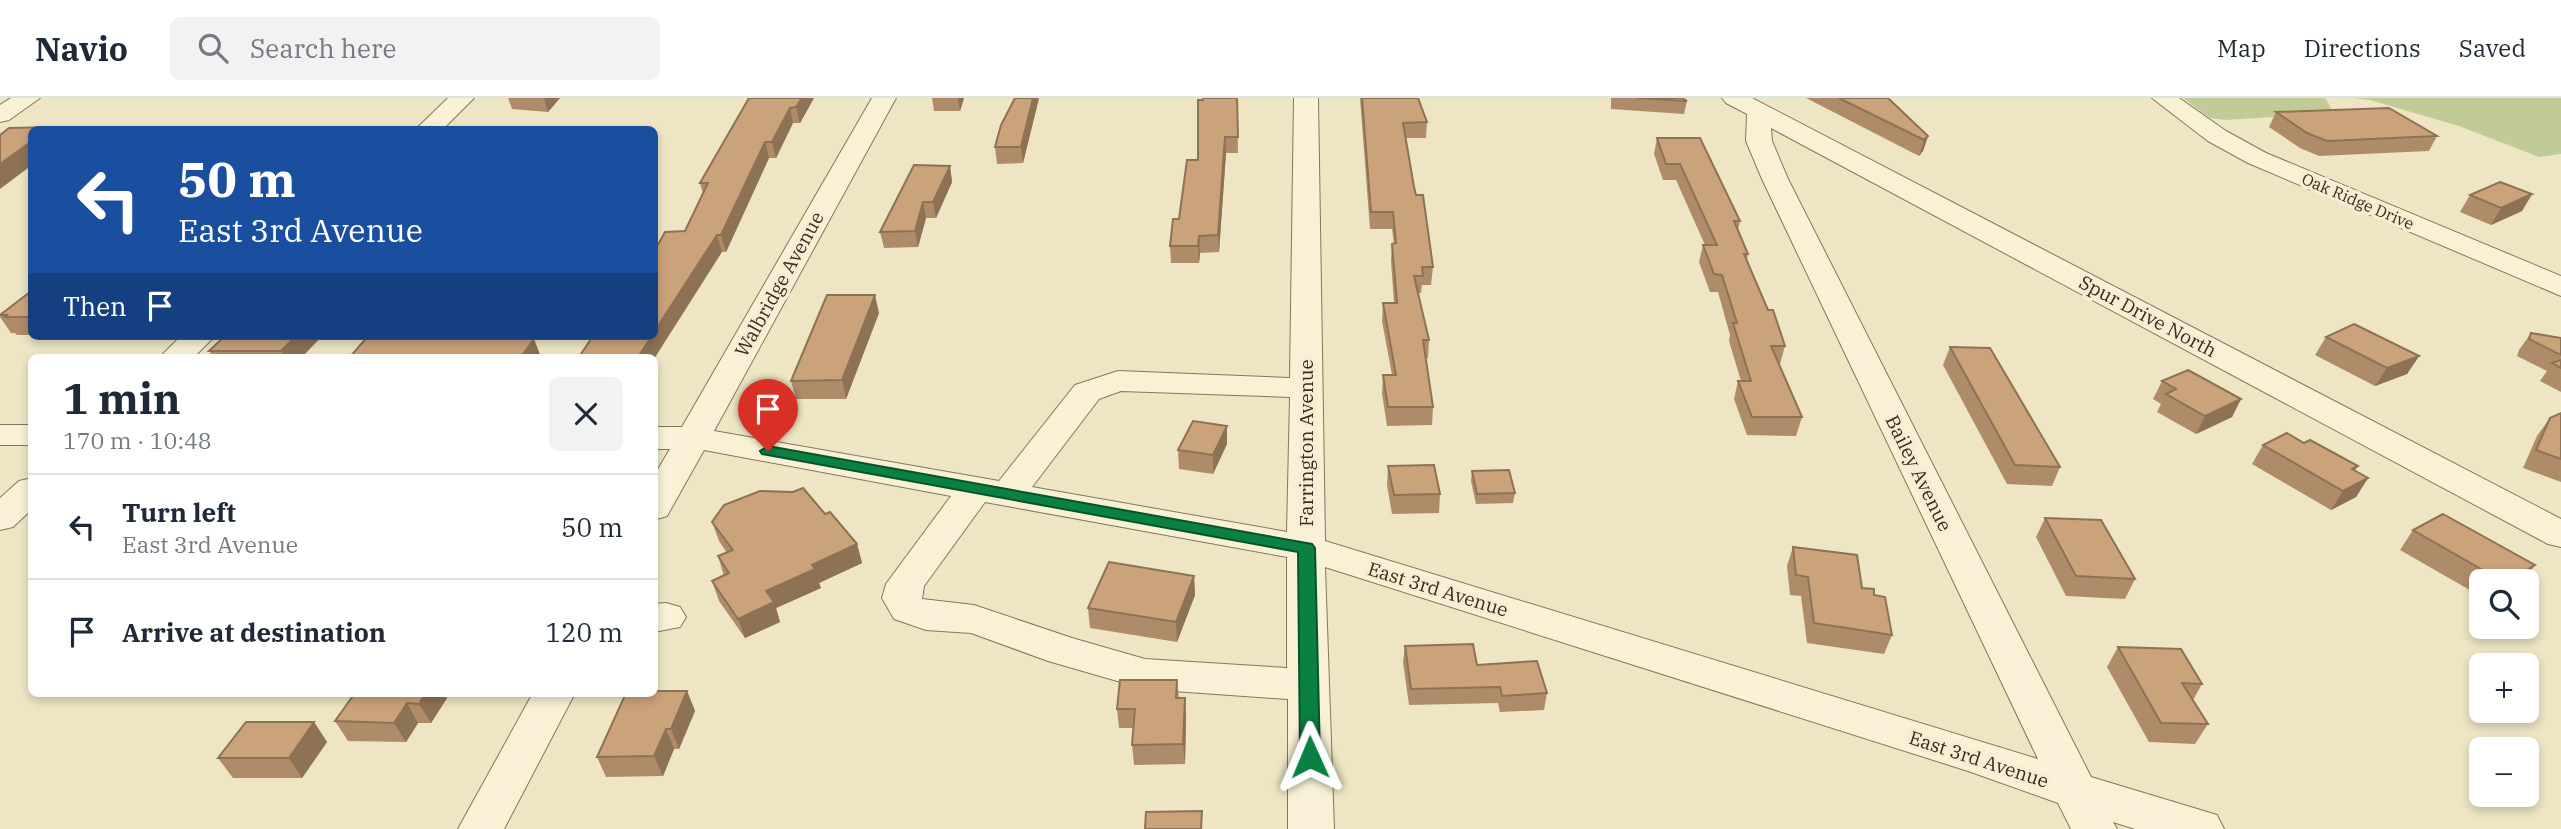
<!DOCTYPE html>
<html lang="en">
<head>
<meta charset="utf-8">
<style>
  :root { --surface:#fff; --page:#f2f2f3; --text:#1f2937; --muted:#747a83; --line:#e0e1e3 }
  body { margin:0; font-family:"IBM Plex Serif",serif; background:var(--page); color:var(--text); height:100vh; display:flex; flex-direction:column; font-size:26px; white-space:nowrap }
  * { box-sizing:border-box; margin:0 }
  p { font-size:23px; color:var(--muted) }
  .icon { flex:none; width:38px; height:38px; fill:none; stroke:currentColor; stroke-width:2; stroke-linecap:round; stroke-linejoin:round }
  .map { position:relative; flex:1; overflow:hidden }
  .drawer { position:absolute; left:28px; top:256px; width:630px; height:343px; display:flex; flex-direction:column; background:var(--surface); border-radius:10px; box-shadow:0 4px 10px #0003 }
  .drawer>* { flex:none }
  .banner { position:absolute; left:28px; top:28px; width:630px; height:214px; border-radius:10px; box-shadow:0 4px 10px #0003; background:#1a4fa0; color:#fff; overflow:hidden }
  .fabs { position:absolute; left:2469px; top:471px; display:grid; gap:14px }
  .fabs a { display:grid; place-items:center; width:70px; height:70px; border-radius:10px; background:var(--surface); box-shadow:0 4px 10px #0003; font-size:35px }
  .pin { position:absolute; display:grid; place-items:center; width:60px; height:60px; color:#fff; margin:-72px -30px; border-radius:50% 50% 50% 0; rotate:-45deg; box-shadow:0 0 7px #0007 }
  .pin .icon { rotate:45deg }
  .me { position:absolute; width:77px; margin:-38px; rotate:359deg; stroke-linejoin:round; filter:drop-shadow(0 0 5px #0008) }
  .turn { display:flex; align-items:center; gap:24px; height:147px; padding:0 35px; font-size:32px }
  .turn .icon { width:91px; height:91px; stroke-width:2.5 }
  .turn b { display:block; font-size:49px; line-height:60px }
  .then { display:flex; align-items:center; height:66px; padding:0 35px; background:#0003; gap:14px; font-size:26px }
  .round { display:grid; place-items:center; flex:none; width:74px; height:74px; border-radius:10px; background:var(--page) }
  .headline { display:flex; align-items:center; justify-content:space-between; height:119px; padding:0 35px }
  h1 { font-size:42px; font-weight:700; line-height:52px }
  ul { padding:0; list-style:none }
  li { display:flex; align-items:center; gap:21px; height:105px; padding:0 35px; border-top:2px solid var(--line) }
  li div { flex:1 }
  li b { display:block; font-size:26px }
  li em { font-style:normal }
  header { display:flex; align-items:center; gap:42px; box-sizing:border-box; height:98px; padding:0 35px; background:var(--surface); border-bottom:2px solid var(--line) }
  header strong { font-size:33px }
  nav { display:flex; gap:38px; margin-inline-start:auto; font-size:24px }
  .search { width:490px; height:63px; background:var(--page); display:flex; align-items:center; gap:18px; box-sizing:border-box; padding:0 24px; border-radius:10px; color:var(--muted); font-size:26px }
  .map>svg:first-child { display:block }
  .green { fill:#c0cb97 }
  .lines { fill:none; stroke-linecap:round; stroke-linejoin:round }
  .minor-casing { stroke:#87765a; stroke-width:2 }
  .minor { fill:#f8f1d6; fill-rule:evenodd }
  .wall { fill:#af8c69 }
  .shaded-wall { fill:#8e7255 }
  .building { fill:#cba37a; stroke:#8e7255; stroke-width:2 }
  .route { fill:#0b8043; stroke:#07532c; stroke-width:2 }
  .labels { text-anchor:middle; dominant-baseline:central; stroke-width:7; stroke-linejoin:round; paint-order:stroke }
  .far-street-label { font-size:16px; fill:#372d1e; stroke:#f5eed3 }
  .street-label { font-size:19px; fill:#372d1e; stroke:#f5eed3 }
</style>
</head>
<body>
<header>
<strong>Navio</strong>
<div class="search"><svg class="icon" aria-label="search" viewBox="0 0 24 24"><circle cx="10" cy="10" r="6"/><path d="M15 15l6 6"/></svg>Search here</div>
<nav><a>Map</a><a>Directions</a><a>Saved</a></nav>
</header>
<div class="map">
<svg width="2561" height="731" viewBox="0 0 2561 731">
  <rect width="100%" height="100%" fill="#ede5c3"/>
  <g class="green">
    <polygon points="2183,0 2325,0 2334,15 2226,22 2210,20"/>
    <polygon points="2352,0 2561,0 2561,56 2539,59 2459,28 2370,2"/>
  </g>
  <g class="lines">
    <defs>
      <g id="minor">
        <polygon points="11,0 40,0 9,22 0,24 0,7"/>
        <polygon points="448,0 474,0 442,32 415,32"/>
        <path d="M872,0H896L714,333L999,383L1075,287L1118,273L1290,280L1294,0H1318L1325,443L2038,661L1762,81L1746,43L1747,16L1726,5L1722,0H1752L2561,421V449L2548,446L1771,30L1772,43L1788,81L2091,679L2217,717L2224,731H2135L2113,724L2117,731H2071L2058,705L1968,673L1325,469L1334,731H1288V601L1145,591L1048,563L971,535L926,532L894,521L882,500L886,486L951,398L704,352L667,418L654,422V378L670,351H654V329H682ZM1121,293L1290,299L1287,434L1032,389L1099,301ZM985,404L1287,459V570L1145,561L1072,540L974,507L922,501L924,488Z"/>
        <polygon points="2152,0 2179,0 2226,33 2266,55 2561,178 2561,198 2248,65 2208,43"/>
        <polygon points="181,238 215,238 194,259 160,259"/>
        <rect x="0" y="327" width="32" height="20"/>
        <polygon points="32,380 32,411 13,429 0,432 0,400 19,383"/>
        <polygon points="666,505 680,509 686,519 680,529 654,534 654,506"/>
        <polygon points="533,595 575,595 504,731 458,731"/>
      </g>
    </defs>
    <use href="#minor" class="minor-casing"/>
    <use href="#minor" class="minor"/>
  </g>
  <g class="wall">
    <polygon points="508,0 560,0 548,14 512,11"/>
    <polygon points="749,0 814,0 800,25 793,25 776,60 769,60 726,154 722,154 685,133 703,96 700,85"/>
    <polygon points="932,0 964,0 960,13 934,13"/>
    <polygon points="1015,0 1039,0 1023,65 997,66 995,49"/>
    <polygon points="1237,0 1238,55 1226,55 1219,154 1200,155 1199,165 1171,165 1170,148 1198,62"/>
    <polygon points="1360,0 1418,0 1427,24 1426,40 1406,40 1414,89 1433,169 1431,187 1422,187 1421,195 1418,195 1429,242 1428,260 1425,260 1433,309 1432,327 1387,328 1382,295 1383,277 1392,277 1382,223 1383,205 1394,205 1391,163 1392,146 1394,146 1392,131 1370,131"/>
    <polygon points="1611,0 1682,0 1687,3 1684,16 1611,11"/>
    <polygon points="1806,0 1888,0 1928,38 1923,53 1919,58"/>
    <polygon points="2276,14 2437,38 2429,53 2319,58 2300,50 2269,29"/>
    <polygon points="1657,40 1740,123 1738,132 1748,156 1747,162 1768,212 1785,248 1780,266 1779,266 1802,319 1796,338 1747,337 1734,301 1738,283 1741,283 1729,243 1730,237 1718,194 1710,194 1699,164 1703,147 1705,147 1676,82 1663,82 1654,56"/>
    <polygon points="950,68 952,84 936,120 926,120 918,149 884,150 880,134"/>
    <polygon points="2532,96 2522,113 2491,127 2460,114 2470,97"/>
    <polygon points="32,194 32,237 17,237 15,235 11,235 0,219 0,217"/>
    <polygon points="879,215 846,301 796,301 791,283"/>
    <polygon points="2531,235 2561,240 2561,294 2540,283 2547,273 2517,258 2519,252"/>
    <polygon points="225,238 322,238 302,259 213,259 209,253"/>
    <polygon points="2326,239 2419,258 2407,276 2375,288 2315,257"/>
    <polygon points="1950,249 2060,369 2052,388 2007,386 1943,267"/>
    <polygon points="2162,283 2241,301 2232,319 2196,336 2157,314 2161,306 2153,301"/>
    <polygon points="2561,315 2561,384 2523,370 2537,338 2550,320"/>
    <polygon points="2304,345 2358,368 2355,373 2368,380 2356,399 2331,412 2252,366 2263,347"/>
    <polygon points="1227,346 1213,376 1179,371 1178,352"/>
    <polygon points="1388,368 1440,396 1439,415 1392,416 1387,387"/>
    <polygon points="1472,373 1515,395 1513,405 1476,406 1471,383"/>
    <polygon points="825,416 857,446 862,465 819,485 821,490 776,510 780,524 745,540 719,503 712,483 724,478 718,458 727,455 719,443 712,424"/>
    <polygon points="2045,420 2135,481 2125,501 2066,498 2036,439"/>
    <polygon points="2413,432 2523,483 2482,483 2482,499 2400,452"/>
    <polygon points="1793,449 1874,497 1892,537 1884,556 1807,545 1801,498 1790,497 1787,468"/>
    <polygon points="1194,478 1195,497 1177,544 1090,530 1088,510"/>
    <polygon points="1405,548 1477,567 1547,595 1544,612 1500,614 1498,605 1409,607 1403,564"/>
    <polygon points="2118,549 2202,586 2193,602 2208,626 2195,646 2149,644 2107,569"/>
    <polygon points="1177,582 1179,600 1185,600 1186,620 1185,666 1134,667 1132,647 1133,630 1119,630 1117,611"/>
    <polygon points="687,593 695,613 679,651 674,651 663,678 606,679 597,659"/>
    <polygon points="355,595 447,600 431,625 418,625 406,644 348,643 335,623"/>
    <polygon points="314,624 327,644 302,680 233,680 218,660"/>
  </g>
  <g class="shaded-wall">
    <polygon points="544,0 560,0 548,14"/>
    <polygon points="802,0 814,0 800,25 796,9"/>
    <polygon points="958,0 964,0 960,13"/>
    <polygon points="1033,0 1039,0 1023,65 1021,49"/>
    <polygon points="790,10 793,25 776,60 772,44"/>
    <polygon points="1928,38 1923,53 1919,58 1924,42"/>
    <polygon points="1225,39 1226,55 1219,154 1218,137"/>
    <polygon points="32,43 32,67 0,91 0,66"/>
    <polygon points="765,44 769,60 726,154 721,137"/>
    <polygon points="950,68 952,84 936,120 933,104"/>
    <polygon points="2532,96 2522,113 2491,127 2501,110"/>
    <polygon points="923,104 926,120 918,149 915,133"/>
    <polygon points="717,137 722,154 654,261 654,259 638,259 652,238 654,238 654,234"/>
    <polygon points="1199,138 1200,155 1199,165 1198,148"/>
    <polygon points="875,197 879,215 846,301 842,282"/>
    <polygon points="296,238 322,238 302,259 284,259 281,253"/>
    <polygon points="534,241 541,259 521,259"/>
    <polygon points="2419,258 2407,276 2375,288 2387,270"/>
    <polygon points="2241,301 2232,319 2196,336 2205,318"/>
    <polygon points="1227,328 1227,346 1213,376 1213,357"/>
    <polygon points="2368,380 2356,399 2331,412 2343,393"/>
    <polygon points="857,446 862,465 819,485 821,490 776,510 780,524 745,540 738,521 766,493 812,467"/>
    <polygon points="2535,467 2523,483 2507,483"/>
    <polygon points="1194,478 1195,497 1177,544 1176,524"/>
    <polygon points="687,593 695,613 679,651 671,631"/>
    <polygon points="426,595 444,595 447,600 431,625 419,606"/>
    <polygon points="1185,600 1186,620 1185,666 1183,646"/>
    <polygon points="407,605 418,625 406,644 394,625"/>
    <polygon points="314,624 327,644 302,680 289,660"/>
    <polygon points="666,631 674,651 663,678 654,658"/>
  </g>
  <g class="building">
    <polygon points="749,0 802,0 796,9 790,10 772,44 765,44 721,137 717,137 654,234 654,154 665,134 685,133 708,85 700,85"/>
    <polygon points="1015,0 1033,0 1021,49 995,49 1001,27"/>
    <polygon points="1203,0 1237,0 1238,39 1225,39 1218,137 1199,138 1198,148 1170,148 1173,121 1179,121 1187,62 1198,62 1198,2 1203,2"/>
    <polygon points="1362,0 1418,0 1427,24 1403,25 1414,89 1416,97 1423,97 1433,169 1422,169 1423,178 1414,178 1429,242 1423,242 1433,309 1388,309 1383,277 1396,277 1383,205 1397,205 1392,146 1396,145 1393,114 1371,114"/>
    <polygon points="1637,0 1682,0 1687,3"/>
    <polygon points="1839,0 1888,0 1928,38 1924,42"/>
    <polygon points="2389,10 2437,38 2327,43 2307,35 2276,14"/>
    <polygon points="51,29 47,32 32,32 32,43 0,66 0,37 9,30"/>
    <polygon points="1657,40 1700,40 1740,123 1734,123 1748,156 1744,156 1768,212 1773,212 1785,248 1771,248 1802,319 1752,319 1738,283 1751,283 1733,225 1737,225 1722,177 1714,176 1703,147 1717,147 1680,66 1666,66"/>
    <polygon points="914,67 950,68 933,104 923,104 915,133 880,134"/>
    <polygon points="2500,84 2532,96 2501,110 2470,97"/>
    <polygon points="30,194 32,194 32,219 5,219 7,217 0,217"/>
    <polygon points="827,197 875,197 842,282 791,283"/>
    <polygon points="2354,226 2419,258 2387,270 2326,239"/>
    <polygon points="2531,235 2561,240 2561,257 2529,241"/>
    <polygon points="225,238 296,238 281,253 209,253"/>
    <polygon points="368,238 462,238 459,241 534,241 521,259 350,259"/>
    <polygon points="593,238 652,238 638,259 579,259"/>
    <polygon points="1950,249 1990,250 2060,369 2015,367"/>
    <polygon points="2561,262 2561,270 2552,265"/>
    <polygon points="2188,272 2241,301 2205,318 2166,296 2176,291 2162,283"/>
    <polygon points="2561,315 2561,361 2536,352 2550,320"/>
    <polygon points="1193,323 1227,328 1213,357 1178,352"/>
    <polygon points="2287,335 2304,345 2310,342 2358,368 2352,371 2368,380 2343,393 2263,347"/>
    <polygon points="1434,367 1440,396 1394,397 1388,368"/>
    <polygon points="1509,372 1515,395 1477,396 1472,373"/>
    <polygon points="803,390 825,416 830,414 857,446 812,467 815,471 766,493 774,504 738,521 712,483 729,475 718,458 733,452 712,424 724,407 760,393 793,394"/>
    <polygon points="2443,416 2535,467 2507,483 2502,483 2413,432"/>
    <polygon points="2045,420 2101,422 2135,481 2076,478"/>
    <polygon points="1793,449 1857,457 1862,490 1874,491 1874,497 1885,499 1892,537 1814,525 1808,479 1796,477"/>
    <polygon points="1109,464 1194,478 1176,524 1088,510"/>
    <polygon points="1473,546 1477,567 1537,563 1547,595 1502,598 1500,589 1411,591 1405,548"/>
    <polygon points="2118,549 2181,551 2202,586 2182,585 2208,626 2161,625"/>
    <polygon points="1120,582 1177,582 1176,600 1185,600 1183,646 1132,647 1135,611 1117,611"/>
    <polygon points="654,593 687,593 671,631 666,631 654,658 597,659 626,595 654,595"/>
    <polygon points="355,595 426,595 419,606 407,605 394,625 335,623"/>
    <polygon points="246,624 314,624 289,660 218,660"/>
    <polygon points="1202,713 1201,731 1145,731 1146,714"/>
  </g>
  <polygon class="route" points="768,348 1312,446 1315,450 1320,659 1317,664 1310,667 1303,664 1300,659 1298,454 762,356 760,353"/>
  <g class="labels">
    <g class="far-street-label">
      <text transform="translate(2358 103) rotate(23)">Oak Ridge Drive</text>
    </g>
    <g class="street-label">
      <text transform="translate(779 186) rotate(-61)">Walbridge Avenue</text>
      <text transform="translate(2148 218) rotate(28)">Spur Drive North</text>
      <text transform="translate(1306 345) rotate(-90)">Farrington Avenue</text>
      <text transform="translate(1919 375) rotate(64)">Bailey Avenue</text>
      <text transform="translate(1438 491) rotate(17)">East 3rd Avenue</text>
      <text transform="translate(1979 661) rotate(18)">East 3rd Avenue</text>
    </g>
  </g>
</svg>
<div class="fabs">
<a><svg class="icon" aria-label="search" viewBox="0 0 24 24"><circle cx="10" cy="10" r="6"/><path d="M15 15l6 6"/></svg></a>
<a>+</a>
<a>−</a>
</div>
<div class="pin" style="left:768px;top:353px;background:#d93025"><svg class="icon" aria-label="arrive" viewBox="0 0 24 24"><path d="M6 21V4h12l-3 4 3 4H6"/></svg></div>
<svg class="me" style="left:1310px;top:659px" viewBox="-20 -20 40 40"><path d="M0-17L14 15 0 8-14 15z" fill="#0b8043" stroke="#fff" stroke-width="4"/></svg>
<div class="banner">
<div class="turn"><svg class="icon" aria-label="left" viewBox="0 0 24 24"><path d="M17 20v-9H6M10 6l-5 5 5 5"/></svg><div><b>50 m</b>East 3rd Avenue</div></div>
<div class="then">Then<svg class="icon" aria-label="arrive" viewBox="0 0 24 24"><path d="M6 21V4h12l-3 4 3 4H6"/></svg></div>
</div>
<section class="drawer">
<div class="headline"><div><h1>1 min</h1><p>170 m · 10:48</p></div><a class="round"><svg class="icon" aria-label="close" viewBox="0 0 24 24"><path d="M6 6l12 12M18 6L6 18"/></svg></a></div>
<ul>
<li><svg class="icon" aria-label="left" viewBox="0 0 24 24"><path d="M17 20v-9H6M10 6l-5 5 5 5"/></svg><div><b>Turn left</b><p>East 3rd Avenue</p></div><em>50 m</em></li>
<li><svg class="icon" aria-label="arrive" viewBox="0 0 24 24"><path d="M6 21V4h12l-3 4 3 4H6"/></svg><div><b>Arrive at destination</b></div><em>120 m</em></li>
</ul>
</section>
</div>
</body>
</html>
